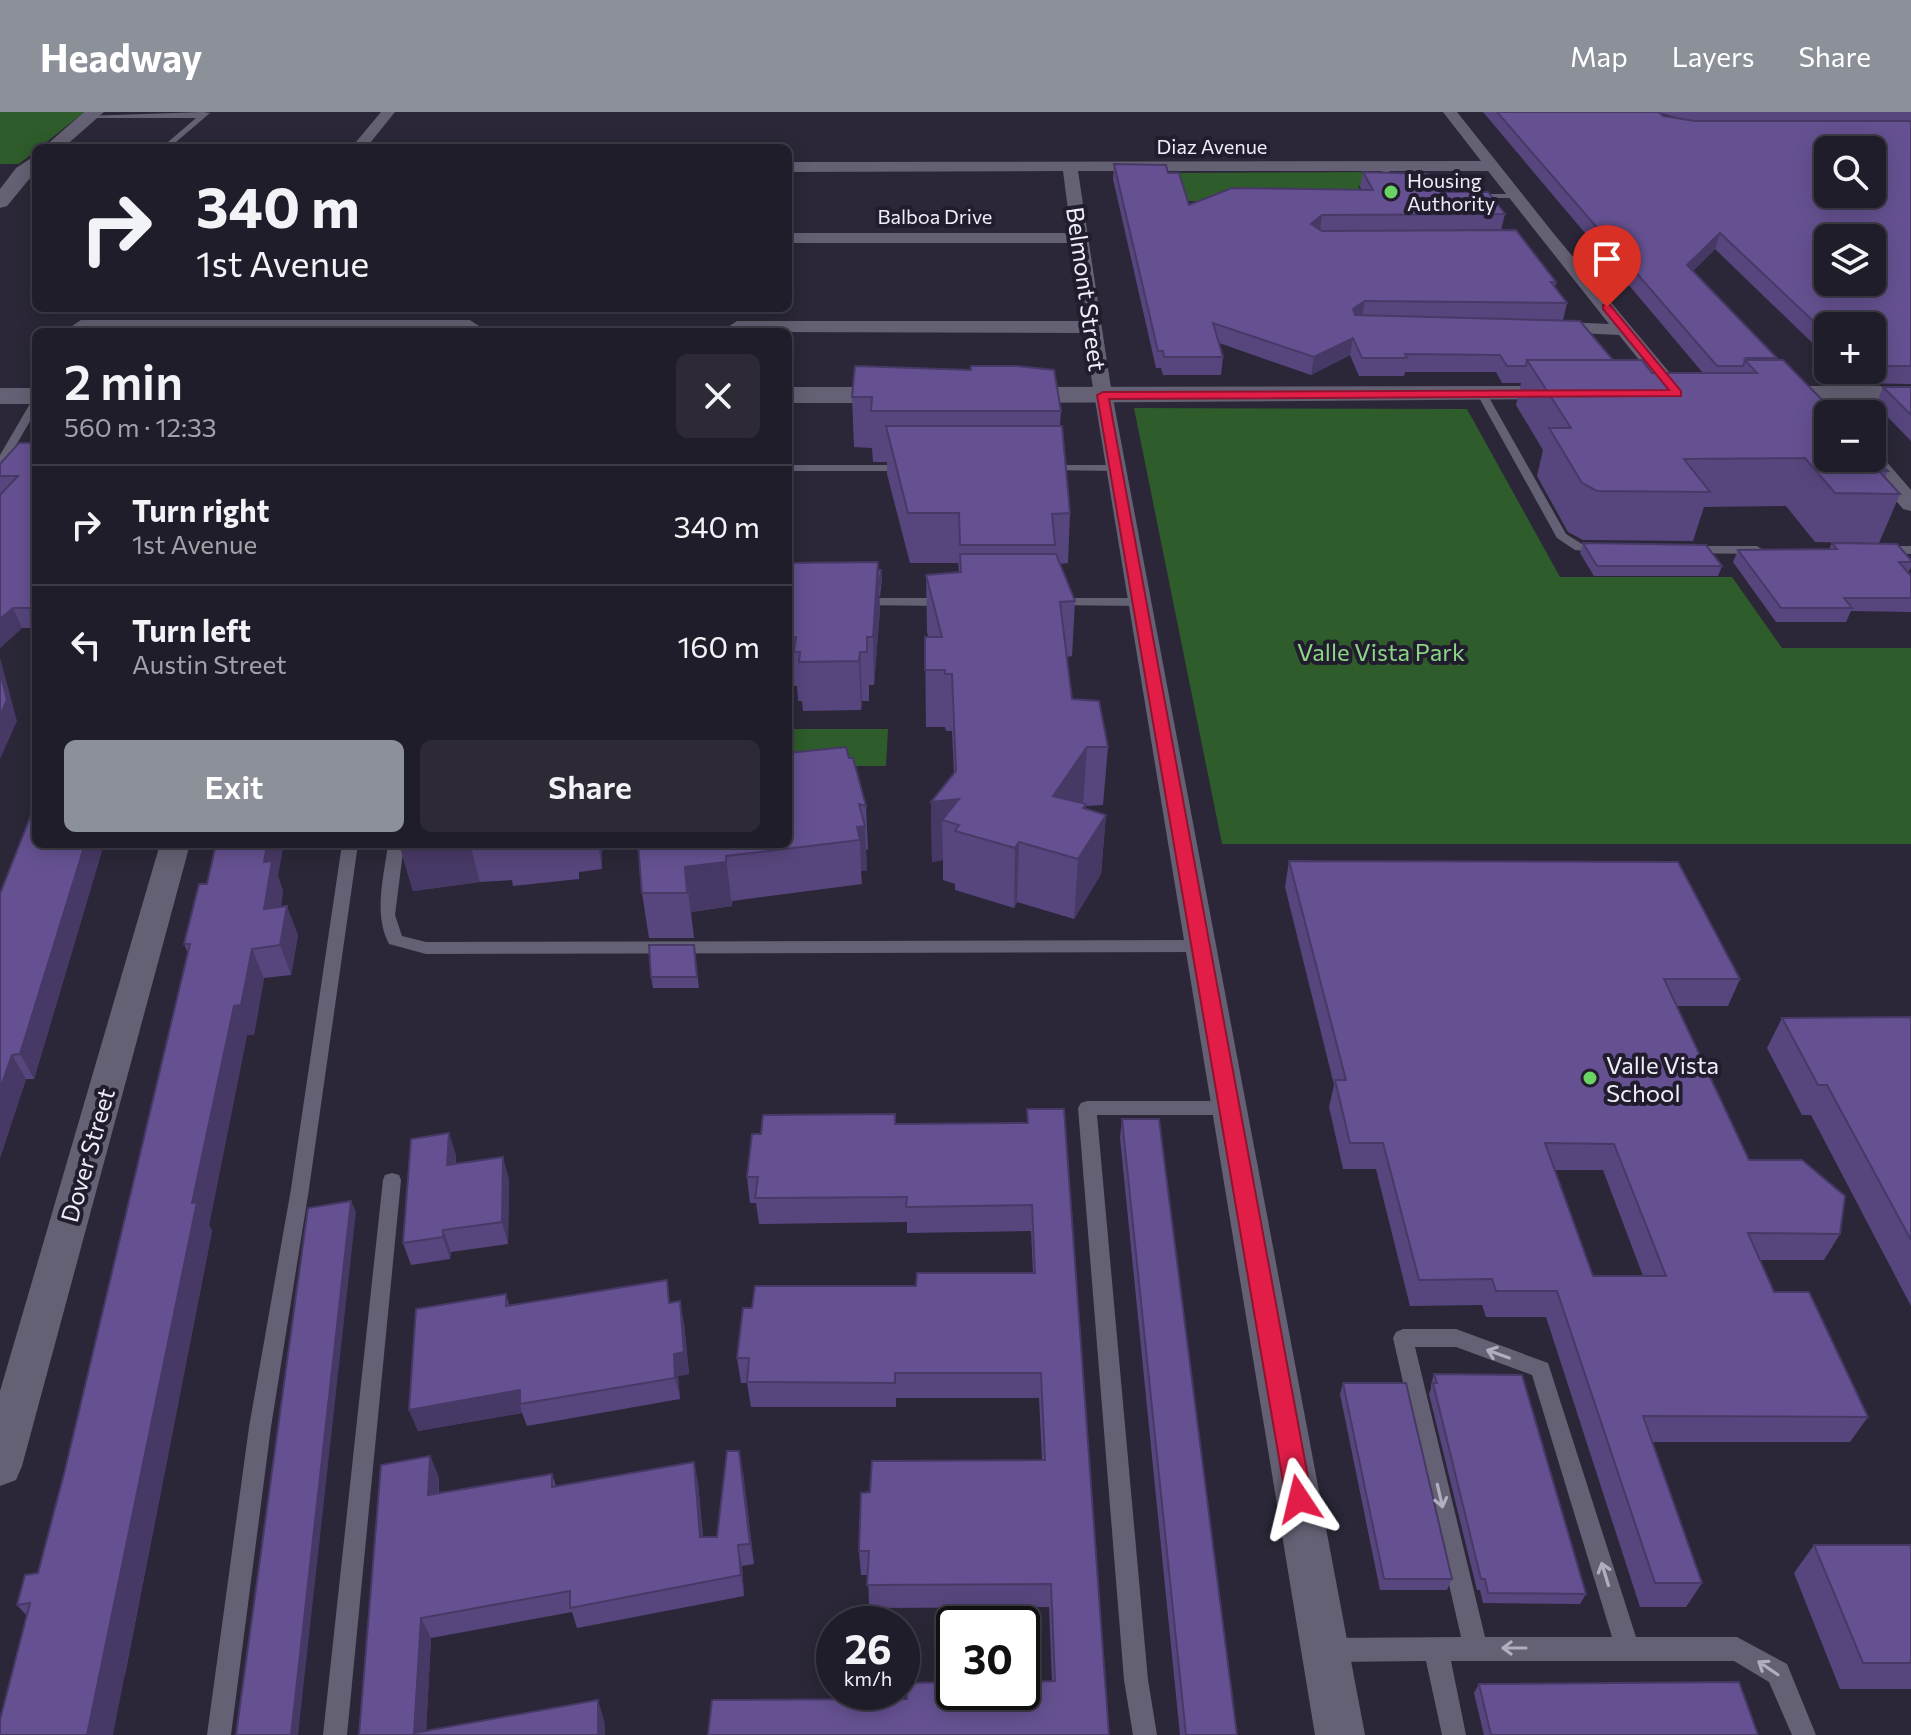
<!DOCTYPE html>
<html lang="en">
<head>
<meta charset="utf-8">
<style>
  :root { --surface:#201d2a; --page:#2d2a36; --text:#f1f3f6; --muted:#a2a2a8; --line:#3d3b47; --accent:#8c9099 }
  body { margin:0; font-family:Commissioner,sans-serif; background:var(--page); color:var(--text); height:100vh; display:flex; flex-direction:column; font-size:30px; white-space:nowrap }
  * { box-sizing:border-box; margin:0 }
  p { font-size:26px; color:var(--muted) }
  .icon { flex:none; width:44px; height:44px; fill:none; stroke:currentColor; stroke-width:2; stroke-linecap:round; stroke-linejoin:round }
  .map { position:relative; flex:1; overflow:hidden }
  .panel { position:absolute; left:32px; top:216px; width:760px; height:520px; display:flex; flex-direction:column; background:var(--surface); border-radius:12px; box-shadow:0 4px 20px #0003,0 0 0 2px var(--line) }
  .panel>* { flex:none }
  .top-card { position:absolute; left:32px; top:32px; width:760px; height:168px; border-radius:12px; box-shadow:0 4px 20px #0003,0 0 0 2px var(--line); background:#201d2a; color:var(--text); overflow:hidden }
  .controls { position:absolute; left:1814px; top:24px; display:grid; gap:16px }
  .controls a { display:grid; place-items:center; width:72px; height:72px; border-radius:12px; background:var(--surface); box-shadow:0 4px 20px #0003,0 0 0 2px var(--line); font-size:40px }
  .speed { position:absolute; left:816px; top:1494px; display:flex; gap:16px; font-size:40px; font-weight:700; text-align:center }
  .speed>* { display:grid; place-content:center; width:104px; height:104px; border-radius:50%; background:var(--surface); box-shadow:0 4px 20px #0003,0 0 0 2px var(--line); line-height:1 }
  .speed small { font-size:20px; font-weight:400 }
  .speed .limit { border:4px solid #111; border-radius:12px; background:#fff; color:#111 }
  .pin { position:absolute; display:grid; place-items:center; width:68px; height:68px; color:#fff; margin:-82px -34px; border-radius:50% 50% 50% 0; rotate:-45deg; box-shadow:0 0 8px #0007 }
  .pin .icon { rotate:45deg }
  .me { position:absolute; width:88px; margin:-44px; rotate:350deg; stroke-linejoin:round; filter:drop-shadow(0 0 6px #0008) }
  .turn { display:flex; align-items:center; gap:28px; height:168px; padding:0 32px; font-size:36px }
  .turn .icon { width:104px; height:104px; stroke-width:2.5 }
  .turn b { display:block; font-size:56px; line-height:68px }
  .round { display:grid; place-items:center; flex:none; width:84px; height:84px; border-radius:12px; background:var(--page) }
  .overview { display:flex; align-items:center; justify-content:space-between; height:136px; padding:0 32px }
  h1 { font-size:48px; font-weight:600; line-height:60px }
  .cta { display:flex; gap:16px; margin-top:auto; padding:16px 32px }
  .cta a { flex:1; height:92px; border-radius:12px; background:var(--accent); color:#fff; font-size:32px; font-weight:600; line-height:92px; text-align:center }
  .cta a+a { background:var(--page); color:var(--text) }
  ul { padding:0; list-style:none }
  li { display:flex; align-items:center; gap:24px; height:120px; padding:0 32px; border-top:2px solid var(--line) }
  li div { flex:1 }
  li b { display:block; font-size:30px }
  li em { font-style:normal }
  header { display:flex; align-items:center; gap:48px; box-sizing:border-box; height:112px; padding:0 40px; background:var(--accent); color:#fff }
  header strong { font-size:38px }
  nav { display:flex; gap:44px; margin-inline-start:auto; font-size:28px }
  .map>svg:first-child { display:block }
  .green { fill:#2e5c2a }
  .lines { fill:none; stroke-linecap:round; stroke-linejoin:round }
  .service { fill:#656174; fill-rule:evenodd }
  .minor { fill:#656174; fill-rule:evenodd }
  .tertiary { fill:#656174; fill-rule:evenodd }
  .wall { fill:#57467d; fill-rule:evenodd }
  .shaded-wall { fill:#473966 }
  .building { fill:#655191; stroke:#473966; stroke-width:2; fill-rule:evenodd }
  .oneway { stroke:#b1aebd }
  .route { fill:#e11d48; stroke:#92132f; stroke-width:2 }
  .poi-dot { fill:#6bd363; stroke:#221d2e; stroke-width:3 }
  .labels { text-anchor:middle; dominant-baseline:central; stroke-width:8; stroke-linejoin:round; paint-order:stroke }
  .far-street-label { font-size:20px; fill:#efedf8; stroke:#221d2e }
  .far-poi-label { font-size:20px; fill:#efedf8; stroke:#221d2e; text-anchor:start }
  .street-label { font-size:24px; fill:#efedf8; stroke:#221d2e }
  .park-label { font-size:24px; fill:#8bd585; stroke:#221d2e }
  .poi-label { font-size:24px; fill:#efedf8; stroke:#221d2e; text-anchor:start }
</style>
</head>
<body>
<header>
<strong>Headway</strong>
<nav><a>Map</a><a>Layers</a><a>Share</a></nav>
</header>
<div class="map">
<svg width="1911" height="1623" viewBox="0 0 1911 1623">
  <rect width="100%" height="100%" fill="#2b2738"/>
  <g class="green">
    <polygon points="0,0 84,0 19,52 0,52"/>
    <polygon points="1372,60 1380,73 1358,74 1366,89 1185,89 1175,61"/>
    <polygon points="1134,296 1467,297 1560,465 1732,465 1782,536 1911,536 1911,732 1222,732"/>
    <polygon points="788,617 888,617 886,654 788,654"/>
  </g>
  <g class="lines">
    <g class="service">
      <polygon points="203,0 210,1 169,36 161,36 196,6 90,6 86,4"/>
      <polygon points="1379,52 1385,52 1392,64 1439,64 1466,70 1473,82 1515,82 1519,84 1515,86 1471,86 1460,74 1439,68 1389,68 1385,66"/>
      <polygon points="1478,280 1487,282 1566,422 1582,432 1605,435 1605,441 1575,438 1557,426 1477,282"/>
      <polygon points="36,287 36,299 5,352 0,355 0,343 31,290"/>
      <polygon points="788,353 906,353 911,356 906,359 788,359"/>
      <polygon points="1046,353 1116,353 1121,356 1116,359 1042,358 1042,354"/>
      <polygon points="1688,434 1757,434 1763,438 1757,442 1684,441 1682,438"/>
      <polygon points="1880,434 1911,434 1911,442 1876,441 1874,438"/>
      <polygon points="858,486 947,486 953,490 947,494 854,493 854,487"/>
      <polygon points="1054,486 1140,486 1146,490 1140,494 1050,493 1048,490"/>
      <polygon points="342,732 358,732 309,1077 271,1315 231,1623 207,1623 249,1315 291,1077"/>
      <path d="M388,732H404L395,803L402,824L426,830L1200,828L1208,834L1200,840L426,842L389,832C373,801 384,765 388,732Z"/>
      <polygon points="1087,989 1231,989 1237,991 1240,996 1237,1001 1231,1003 1097,1003 1148,1568 1157,1623 1133,1623 1124,1568 1078,996 1081,991"/>
      <polygon points="392,1061 399,1063 401,1068 347,1623 323,1623 383,1068 385,1063"/>
      <path d="M1403,1217H1456L1548,1251L1636,1525H1737L1787,1552L1816,1623H1792L1769,1570L1734,1549H1451L1466,1623H1442L1426,1549L1329,1550L1320,1547L1317,1538L1320,1529L1329,1526L1461,1525L1393,1226L1396,1220ZM1415,1235H1456L1532,1263L1612,1525H1485Z"/>
    </g>
    <g class="minor">
      <polygon points="381,0 395,0 366,36 351,36"/>
      <polygon points="1443,0 1457,0 1554,122 1684,278 1687,282 1684,286 1670,286 1619,223 1534,219 1532,215 1541,209 1609,212 1488,59 1078,59 1111,276 1365,1623 1315,1623 1084,221 734,220 728,215 737,209 1082,209 1072,131 788,131 788,121 1071,121 1063,59 788,60 788,50 1481,49"/>
      <polygon points="81,208 470,208 479,214 470,220 74,218 72,214"/>
      <polygon points="1872,340 1879,341 1911,378 1911,399 1903,397 1860,346 1872,346"/>
      <polygon points="160,732 190,732 22,1354 16,1368 0,1374 0,1279"/>
    </g>
    <g class="tertiary">
      <polygon points="84,0 104,0 63,36 43,36"/>
      <polygon points="36,43 36,59 7,94 0,96 0,77 16,56"/>
      <polygon points="1571,274 1580,277 1584,282 1580,287 1003,291 994,288 990,283 994,278 1003,275"/>
      <polygon points="1763,274 1911,274 1911,290 1754,287 1750,282 1754,277"/>
      <polygon points="788,275 907,275 916,278 920,283 916,288 907,291 788,291"/>
      <rect x="0" y="276" width="36" height="16"/>
    </g>
  </g>
  <g class="wall">
    <path d="M1483,0H1911V272L1854,271L1840,258H1872V214H1828V246L1715,137L1693,159L1777,246L1776,248L1886,353L1885,356L1888,359L1885,366L1900,382L1879,431L1815,430L1786,394L1704,395L1693,429L1583,428L1568,420L1537,364L1543,338L1516,293L1521,271H1502L1496,260H1405L1404,264H1359L1350,243L1311,263L1219,231L1223,245L1221,263H1163L1161,256H1156L1113,67L1114,52L1168,61L1189,93L1362,78L1360,75L1363,60L1441,80L1505,102L1501,118L1556,170L1555,175L1567,191L1563,208L1613,248L1652,261H1703ZM1660,1L1684,7L1663,4Z"/>
    <polygon points="855,254 1061,299 1060,314 1070,401 1068,451 1060,452 1075,489 1072,544 1067,545 1072,587 1108,635 1103,693 1086,694 1086,697 1106,703 1101,762 1074,807 1017,790 1014,796 955,778 955,772 943,768 943,748 932,750 931,690 954,662 952,619 946,619 945,615 926,615 925,525 928,525 927,519 926,463 959,461 958,451 910,451 887,362 887,350 873,350 872,336 854,335 852,285"/>
    <polygon points="1883,275 1911,275 1911,329 1876,293"/>
    <polygon points="36,331 36,516 22,516 0,536 0,352"/>
    <polygon points="1583,431 1722,454 1718,464 1594,464 1580,441"/>
    <polygon points="1832,431 1911,448 1911,455 1908,461 1911,464 1911,500 1851,499 1846,510 1776,510 1733,450 1738,438 1829,437"/>
    <polygon points="878,450 878,458 881,458 882,468 880,484 879,484 880,497 874,573 869,573 869,589 862,589 861,598 803,599 802,589 798,589 797,574 788,574 788,451"/>
    <polygon points="849,646 866,694 868,738 866,737 867,759 861,759 862,772 732,789 732,794 691,800 694,826 649,826 642,781 638,732 788,732"/>
    <polygon points="36,732 104,732 34,967 26,967 0,1046 0,782"/>
    <polygon points="399,732 602,732 602,757 579,760 579,767 513,774 512,768 480,770 413,779"/>
    <path d="M1289,749L1740,867L1728,894H1676L1749,1048L1840,1122L1824,1148H1760L1774,1180L1868,1305L1850,1330H1652L1702,1471L1686,1495H1640L1546,1205H1486L1482,1193L1410,1194L1376,1057H1343L1329,995L1334,973L1285,775ZM1555,1058H1603L1643,1164H1593Z"/>
    <polygon points="278,764 283,779 281,794 298,823 291,863 264,866 254,923 247,923 209,1113 212,1119 125,1563 1,1608 27,1504 17,1493 38,1461 65,1358 188,841 184,832"/>
    <polygon points="694,833 699,876 653,876 651,865"/>
    <polygon points="1911,905 1911,1194 1811,1003 1802,1003 1767,936 1782,906"/>
    <polygon points="1027,997 1109,1623 907,1587 1052,1569 1049,1495 869,1496 868,1463 861,1463 859,1439 870,1380 1042,1348 1039,1286 896,1286 896,1295 751,1295 747,1271 741,1271 737,1246 752,1196 916,1174 1033,1161 1031,1119 907,1121 907,1110 759,1112 756,1091 750,1091 747,1065 761,1022 895,1002 896,1012 1027,1011"/>
    <polygon points="1122,1007 1237,1623 1180,1623 1120,1026"/>
    <polygon points="456,1043 456,1052 509,1067 508,1132 451,1140 450,1147 411,1153 403,1131"/>
    <polygon points="506,1182 509,1193 671,1191 684,1211 689,1262 678,1264 680,1287 527,1314 522,1301 418,1319 409,1298"/>
    <polygon points="1434,1262 1586,1482 1580,1492 1483,1491 1480,1478 1477,1478 1429,1282 1431,1276 1431,1273"/>
    <polygon points="1343,1271 1452,1467 1447,1478 1380,1478 1340,1282"/>
    <polygon points="430,1344 439,1366 439,1381 552,1362 556,1374 694,1350 698,1371 703,1425 717,1425 743,1360 754,1452 742,1454 744,1484 577,1516 572,1500 431,1526 426,1619 604,1608 605,1623 609,1623 359,1623"/>
    <polygon points="1814,1433 1911,1433 1911,1577 1840,1577 1794,1461"/>
    <polygon points="1479,1572 1758,1623 1484,1623 1474,1581"/>
  </g>
  <g class="shaded-wall">
    <polygon points="1322,103 1320,119 1311,112"/>
    <polygon points="1720,121 1715,137 1682,169 1687,153"/>
    <polygon points="1365,189 1362,206 1350,214 1353,197"/>
    <polygon points="1353,226 1350,243 1311,263 1314,245"/>
    <polygon points="878,450 880,497 874,573 873,525"/>
    <polygon points="36,490 36,507 31,496"/>
    <polygon points="13,496 22,516 0,536 0,507"/>
    <polygon points="860,540 862,589 861,598 859,549"/>
    <polygon points="0,546 17,609 0,647"/>
    <polygon points="1087,635 1083,694 1053,684"/>
    <polygon points="959,687 942,708 943,748 932,750 931,690"/>
    <polygon points="1086,692 1083,739 1106,703 1101,762 1074,807 1078,747 1083,696"/>
    <polygon points="865,714 867,759 861,759 860,728 857,715"/>
    <polygon points="1019,730 1017,790 1014,796 1015,736"/>
    <polygon points="85,732 104,732 34,967 20,942"/>
    <polygon points="267,732 284,732 278,764 283,779 276,826 264,797 264,750"/>
    <polygon points="399,732 470,732 480,770 413,779"/>
    <polygon points="598,732 602,732 602,757"/>
    <polygon points="726,744 732,794 691,800 694,826 685,755"/>
    <polygon points="287,794 298,823 291,863 280,833"/>
    <polygon points="252,837 264,866 254,923 247,923 209,1113 212,1119 113,1623 87,1623 192,1091 234,894"/>
    <polygon points="12,943 26,967 0,1046 0,977"/>
    <polygon points="449,1021 456,1043 454,1075 447,1053"/>
    <polygon points="503,1045 509,1067 508,1132 502,1110"/>
    <polygon points="351,1089 356,1100 298,1623 291,1623"/>
    <polygon points="443,1118 451,1140 450,1147 443,1125"/>
    <polygon points="680,1189 684,1211 689,1262 678,1264 680,1287 675,1266 674,1242"/>
    <polygon points="520,1278 520,1292 522,1301 418,1319 409,1298"/>
    <polygon points="739,1339 743,1360 754,1452 750,1432"/>
    <polygon points="430,1344 439,1366 437,1404 428,1383"/>
    <polygon points="694,1350 698,1371 704,1446 700,1425"/>
    <polygon points="738,1433 742,1454 744,1484 741,1463"/>
    <polygon points="421,1506 431,1526 426,1623 414,1621"/>
    <polygon points="598,1588 604,1608 605,1623 598,1623"/>
  </g>
  <g class="building">
    <path d="M1497,0H1659L1663,4L1695,9H1911V254H1872V214H1828V223L1720,121L1687,153L1777,246H1746L1748,248H1745L1743,254H1717ZM1828,38H1872V82H1828ZM1828,126H1872V170H1828Z"/>
    <polygon points="1114,52 1166,53 1168,61 1179,61 1189,93 1232,76 1373,78 1363,60 1428,62 1441,80 1488,80 1505,102 1322,103 1311,112 1322,119 1516,118 1556,170 1551,170 1567,191 1365,189 1353,197 1355,203 1580,209 1613,248 1527,248 1526,254 1507,254 1500,243 1405,242 1407,246 1362,246 1353,226 1314,245 1213,211 1223,245 1164,245 1163,239 1158,239"/>
    <polygon points="1527,248 1642,248 1652,261 1757,261 1745,248 1783,248 1836,302 1828,302 1828,346 1872,346 1872,338 1886,353 1882,353 1888,359 1879,359 1900,382 1835,381 1805,346 1684,347 1710,380 1597,379 1582,371 1549,316 1571,316"/>
    <polygon points="855,254 971,258 971,254 1017,254 1054,258 1061,299 871,299 872,285 852,285"/>
    <polygon points="1883,275 1911,275 1911,303"/>
    <polygon points="886,314 1062,314 1070,401 1052,402 1055,433 960,433 959,401 908,401"/>
    <polygon points="19,331 36,331 36,490 31,496 13,496 0,507 0,383 18,364 0,364 0,352"/>
    <polygon points="1583,431 1706,433 1722,454 1597,454"/>
    <polygon points="1832,431 1897,432 1911,448 1911,450 1899,450 1911,464 1911,486 1844,486 1852,496 1781,496 1738,438 1837,437"/>
    <polygon points="960,442 1056,442 1075,489 1060,490 1072,587 1099,589 1108,635 1087,635 1053,684 1086,692 1083,696 1106,703 1078,747 1019,730 1015,736 955,719 959,713 942,708 959,687 931,690 956,659 952,562 945,562 945,558 925,558 925,525 942,525 926,463 961,460"/>
    <polygon points="878,450 873,525 867,525 867,540 860,540 859,549 799,550 800,540 794,540 796,525 788,525 788,451"/>
    <polygon points="878,458 881,458 880,474 879,474"/>
    <polygon points="0,560 7,588 0,604"/>
    <polygon points="846,635 849,646 853,646 866,694 859,692 865,714 857,715 860,728 726,744 726,750 685,755 687,781 642,781 638,732 788,732 788,641"/>
    <polygon points="35,693 36,732 85,732 20,942 12,943 0,977 0,782"/>
    <polygon points="216,732 267,732 264,750 272,749 264,797 287,794 280,833 252,837 241,893 234,894 192,1091 197,1090 87,1623 0,1623 0,1608 30,1491 17,1493 25,1463 38,1461 65,1358 190,832 184,832 199,772 207,772"/>
    <path d="M1289,749L1678,750L1740,867H1664L1749,1048H1802L1845,1084L1840,1122L1748,1121L1774,1180H1809L1868,1305L1643,1304L1702,1471H1655L1557,1179H1496L1492,1167L1419,1168L1383,1031H1350L1335,968H1346ZM1545,1031L1614,1032L1666,1164H1593Z"/>
    <polygon points="649,833 694,833 697,865 651,865"/>
    <polygon points="1911,905 1911,1128 1827,973 1818,973 1782,906"/>
    <polygon points="1027,997 1064,997 1109,1623 708,1623 712,1588 907,1587 907,1571 954,1570 954,1580 1022,1580 1022,1570 1055,1569 1051,1472 867,1473 869,1439 859,1439 861,1381 870,1380 872,1349 1045,1348 1041,1261 895,1261 895,1271 747,1270 749,1246 737,1246 743,1196 752,1196 755,1174 916,1174 917,1161 1035,1161 1032,1093 906,1095 907,1085 755,1086 758,1065 747,1065 752,1022 761,1022 763,1003 895,1002 895,1012 1028,1011"/>
    <polygon points="1122,1007 1159,1007 1237,1623 1186,1623"/>
    <polygon points="449,1021 447,1053 503,1045 502,1110 443,1118 443,1125 403,1131 411,1027"/>
    <polygon points="351,1089 291,1623 236,1623 308,1096"/>
    <polygon points="667,1168 669,1191 680,1189 684,1240 674,1242 675,1266 520,1292 520,1278 409,1298 416,1197 506,1182 506,1194"/>
    <polygon points="1434,1262 1522,1263 1586,1482 1488,1481 1485,1467 1481,1467 1433,1271 1437,1271"/>
    <polygon points="1343,1271 1406,1271 1452,1467 1384,1467"/>
    <polygon points="727,1339 739,1339 750,1432 738,1433 741,1463 570,1496 570,1479 421,1506 414,1621 598,1588 598,1623 359,1623 381,1353 430,1344 428,1383 552,1362 552,1375 694,1350 700,1425 717,1425"/>
    <polygon points="1814,1433 1911,1433 1911,1551 1863,1551"/>
    <polygon points="1739,1570 1758,1623 1491,1623 1479,1572"/>
  </g>
  <defs><path id="oneway-shaft" d="M-6 0H5M1.5-3L5.5 0L1.5 3" fill="none" stroke-width="1.6" stroke-linecap="round" stroke-linejoin="round" transform="scale(2)"/></defs>
  <g class="oneway">
    <use href="#oneway-shaft" transform="translate(1498 1242) rotate(-160)"/>
    <use href="#oneway-shaft" transform="translate(1440 1384) rotate(77)"/>
    <use href="#oneway-shaft" transform="translate(1605 1462) rotate(-107)"/>
    <use href="#oneway-shaft" transform="translate(1514 1536) rotate(-180)"/>
    <use href="#oneway-shaft" transform="translate(1768 1556) rotate(-146)"/>
  </g>
  <polygon class="route" points="1603,193 1610,193 1681,279 1681,284 1109,287 1312,1387 1308,1396 1299,1399 1290,1396 1286,1387 1097,283 1103,280 1669,278 1603,197"/>
  <g class="poi-dot">
    <circle cx="1391" cy="80" r="8"/>
    <circle cx="1590" cy="966" r="8"/>
  </g>
  <g class="labels">
    <g class="far-street-label">
      <text x="1212" y="34">Diaz Avenue</text>
      <text x="935" y="104">Balboa Drive</text>
    </g>
    <g class="far-poi-label">
      <text x="1407" y="68">Housing<tspan x="1407" dy="23">Authority</tspan></text>
    </g>
    <g class="street-label">
      <text transform="translate(1087 177) rotate(82)">Belmont Street</text>
      <text transform="translate(87 1043) rotate(-74)">Dover Street</text>
    </g>
    <g class="park-label">
      <text x="1381" y="539">Valle Vista Park</text>
    </g>
    <g class="poi-label">
      <text x="1606" y="952">Valle Vista<tspan x="1606" dy="28">School</tspan></text>
    </g>
  </g>
</svg>
<div class="controls">
<a><svg class="icon" aria-label="search" viewBox="0 0 24 24"><circle cx="10" cy="10" r="6"/><path d="M15 15l6 6"/></svg></a>
<a><svg class="icon" aria-label="layers" viewBox="0 0 24 24"><path d="M12 4l9 5-9 5-9-5zM3 14l9 5 9-5"/></svg></a>
<a>+</a>
<a>−</a>
</div>
<div class="speed"><div>26<small>km/h</small></div><div class="limit">30</div></div>
<div class="pin" style="left:1607px;top:195px;background:#d93025"><svg class="icon" aria-label="arrive" viewBox="0 0 24 24"><path d="M6 21V4h12l-3 4 3 4H6"/></svg></div>
<svg class="me" style="left:1299px;top:1387px" viewBox="-20 -20 40 40"><path d="M0-17L14 15 0 8-14 15z" fill="#e11d48" stroke="#fff" stroke-width="4"/></svg>
<div class="top-card">
<div class="turn"><svg class="icon" aria-label="right" viewBox="0 0 24 24"><path d="M7 20v-9h11M14 6l5 5-5 5"/></svg><div><b>340 m</b>1st Avenue</div></div>
</div>
<section class="panel">
<div class="overview"><div><h1>2 min</h1><p>560 m · 12:33</p></div><a class="round"><svg class="icon" aria-label="close" viewBox="0 0 24 24"><path d="M6 6l12 12M18 6L6 18"/></svg></a></div>
<ul>
<li><svg class="icon" aria-label="right" viewBox="0 0 24 24"><path d="M7 20v-9h11M14 6l5 5-5 5"/></svg><div><b>Turn right</b><p>1st Avenue</p></div><em>340 m</em></li>
<li><svg class="icon" aria-label="left" viewBox="0 0 24 24"><path d="M17 20v-9H6M10 6l-5 5 5 5"/></svg><div><b>Turn left</b><p>Austin Street</p></div><em>160 m</em></li>
</ul>
<div class="cta"><a>Exit</a><a>Share</a></div>
</section>
</div>
</body>
</html>
